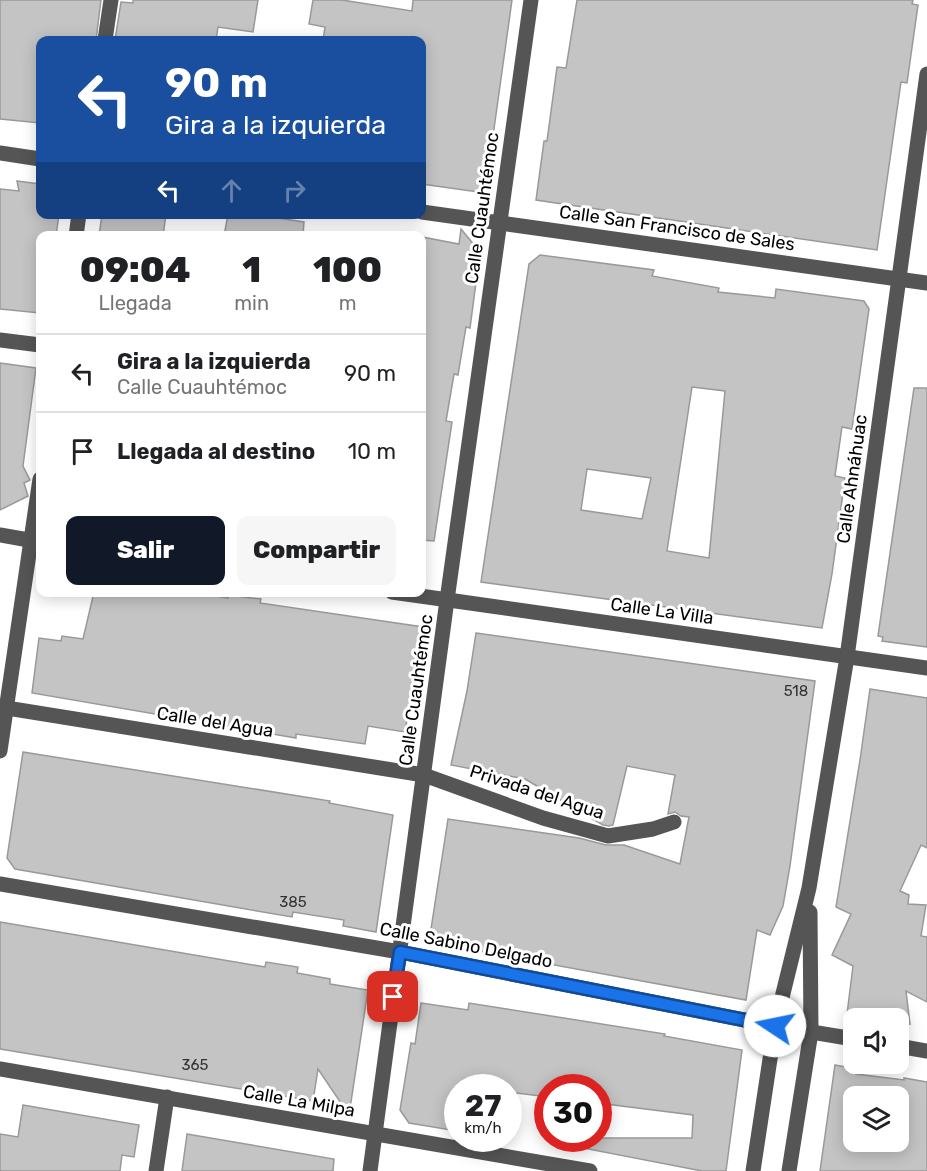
<!DOCTYPE html>
<html lang="es">
<head>
<meta charset="utf-8">
<style>
  :root { --surface:#fff; --page:#f6f6f6; --text:#202124; --muted:#757577; --line:#e0e0e0; --accent:#111827 }
  body { margin:0; font-family:Rubik,sans-serif; background:var(--page); color:var(--text); height:100vh; display:flex; flex-direction:column; font-size:22px; white-space:nowrap }
  * { box-sizing:border-box; margin:0 }
  p { font-size:20px; color:var(--muted) }
  .icon { flex:none; width:33px; height:33px; fill:none; stroke:currentColor; stroke-width:2; stroke-linecap:round; stroke-linejoin:round }
  .map { position:relative; flex:1; overflow:hidden }
  .drawer { position:absolute; left:36px; top:231px; width:390px; height:366px; display:flex; flex-direction:column; background:var(--surface); border-radius:12px; box-shadow:0 3px 15px #0003 }
  .drawer>* { flex:none }
  .guide { position:absolute; left:36px; top:36px; width:390px; height:183px; border-radius:12px; box-shadow:0 3px 15px #0003; background:#1a4fa0; color:#fff; overflow:hidden }
  .tools { position:absolute; left:843px; top:1008px; display:grid; gap:12px }
  .tools a { display:grid; place-items:center; width:66px; height:66px; border-radius:12px; background:var(--surface); box-shadow:0 3px 15px #0003; font-size:30px }
  .speed { position:absolute; left:444px; top:1074px; display:flex; gap:12px; font-size:30px; font-weight:700; text-align:center }
  .speed>* { display:grid; place-content:center; width:78px; height:78px; border-radius:50%; background:var(--surface); box-shadow:0 3px 15px #0003; line-height:1 }
  .speed small { font-size:15px; font-weight:400 }
  .speed .limit { border:9px solid #d22; background:#fff; color:#111 }
  .pin { position:absolute; display:grid; place-items:center; width:51px; height:51px; color:#fff; margin:-26px; border-radius:12px; box-shadow:0 3px 9px #0006 }
  .me { position:absolute; width:66px; margin:-33px; rotate:281deg; stroke-linejoin:round; filter:drop-shadow(0 0 4px #0008) }
  .turn { display:flex; align-items:center; gap:21px; height:126px; padding:0 30px; font-size:27px }
  .turn .icon { width:78px; height:78px; stroke-width:2.5 }
  .turn b { display:block; font-size:42px; line-height:51px }
  .lanes { display:flex; align-items:center; height:57px; padding:0 30px; background:#0003; justify-content:center; gap:30px; direction:ltr }
  .lanes .off { opacity:.35 }
  .eta { display:flex; justify-content:space-evenly; align-items:center; height:102px; text-align:center }
  .eta b { font-size:36px; font-weight:800; line-height:42px }
  .action { display:flex; gap:12px; margin-top:auto; padding:12px 30px }
  .action a { flex:1; height:69px; border-radius:12px; background:var(--accent); color:#fff; font-size:24px; font-weight:800; line-height:69px; text-align:center }
  .action a+a { background:var(--page); color:var(--text) }
  ul { padding:0; list-style:none }
  li { display:flex; align-items:center; gap:18px; height:78px; padding:0 30px; border-top:2px solid var(--line) }
  li div { flex:1 }
  li b { display:block; font-size:22px }
  li em { font-style:normal }
  .map>svg:first-child { display:block }
  .building { fill:#c4c4c4; stroke:#999; stroke-width:1.5; fill-rule:evenodd }
  .lines { fill:none; stroke-linecap:round; stroke-linejoin:round }
  .minor { stroke:#555; stroke-width:15 }
  .route-casing { stroke:#114b97; stroke-width:15 }
  .route { stroke:#1a73e8; stroke-width:10 }
  .labels { text-anchor:middle; dominant-baseline:central; stroke-width:6; stroke-linejoin:round; paint-order:stroke }
  .number-label { font-size:15px; fill:#313131 }
  .street-label { font-size:18px; fill:#000; stroke:#fff }
</style>
</head>
<body>
<div class="map">
<svg width="927" height="1171" viewBox="0 0 927 1171">
  <rect width="100%" height="100%" fill="#fff"/>
  <g class="building">
    <polygon points="0,0 101,0 96,40 40,40 40,123 0,119"/>
    <polygon points="133,0 258,0 253,32 218,27 216,40 115,40 121,2 133,3"/>
    <polygon points="313,0 342,0 412,11 413,0 512,0 485,193 422,184 422,40 323,40 325,27 309,24"/>
    <polygon points="577,0 913,0 912,4 918,5 907,83 901,82 877,250 536,200 544,141 547,141 557,67 566,68"/>
    <polygon points="17,181 40,184 40,214 59,214 56,236 40,236 40,313 0,309 0,189 19,191"/>
    <polygon points="102,214 166,214 163,236 99,236"/>
    <polygon points="228,214 250,214 304,222 303,236 224,236"/>
    <polygon points="461,229 480,252 470,328 466,327 458,375 454,374 446,421 452,422 434,541 422,540 422,237 459,244"/>
    <path d="M540,255L654,270L652,276L719,288L718,292L775,298L776,289L864,301L869,309L852,429L842,427L835,476L845,478L832,574L822,628L481,582L529,264ZM692,387L725,391L709,558L667,551ZM587,469L651,478L642,519L581,510Z"/>
    <polygon points="0,363 36,368 23,466 30,480 24,483 28,496 0,510"/>
    <polygon points="914,388 927,388 927,647 882,641 883,637 878,636"/>
    <polygon points="94,592 194,592 228,598 228,595 261,599 260,603 423,627 405,732 368,726 365,744 296,734 296,738 32,693 39,638 61,641 62,636 83,639"/>
    <polygon points="476,633 815,681 790,866 783,906 770,935 757,930 746,1000 429,942 448,819 579,838 606,845 624,845 680,864 689,817 681,816 675,812 668,814 675,775 627,766 613,825 609,826 603,825 525,779 451,765 467,691"/>
    <polygon points="870,689 927,698 927,848 921,845 900,891 909,895 908,904 926,905 921,936 927,937 927,1002 906,991 910,1024 898,1022 898,1018 878,1018 847,1014 853,966 832,955 851,914 836,907 860,760"/>
    <polygon points="23,752 330,801 329,803 393,815 376,932 343,926 344,920 293,912 292,917 15,869 7,858"/>
    <polygon points="0,922 265,967 266,962 298,967 297,973 330,979 330,984 368,990 349,1115 318,1069 313,1101 0,1049"/>
    <polygon points="421,1003 468,1010 469,1003 665,1034 664,1036 742,1050 726,1171 702,1171 588,1149 589,1138 692,1138 693,1115 598,1103 598,1088 548,1088 548,1097 508,1092 508,1088 458,1088 458,1125 452,1124 451,1130 409,1123 400,1110 411,1043 415,1044"/>
    <path d="M835,1065L857,1069L856,1074L904,1080V1078L927,1082V1171H820ZM854,1096H898V1142H854Z"/>
    <polygon points="23,1105 139,1125 134,1157 122,1155 120,1171 0,1171 0,1134 18,1137"/>
    <polygon points="187,1134 334,1159 333,1171 182,1171"/>
  </g>
  <g class="lines">
    <g class="minor">
      <polyline points="105,40 111,0"/>
      <polyline points="0,153 40,159"/>
      <polyline points="422,212 927,283"/>
      <polyline points="76,236 79,214"/>
      <polyline points="0,340 40,345"/>
      <polyline points="0,535 40,542"/>
      <polyline points="392,592 927,668"/>
      <polyline points="0,707 424,775 543,818 608,836 653,829 674,822"/>
      <polyline points="0,751 40,479"/>
      <polyline points="0,884 400,952 775,1026 854,1039"/>
      <polyline points="898,1046 927,1051"/>
      <polyline points="0,1069 590,1171"/>
      <polyline points="156,1171 167,1097"/>
      <polyline points="370,1171 447,600 531,0"/>
      <polyline points="753,1171 775,1026 809,888 847,657 927,74"/>
      <polyline points="789,1171 811,1032 810,912"/>
    </g>
  </g>
  <g class="lines">
    <defs>
      <polyline id="route" points="393,997 400,952 775,1026"/>
    </defs>
    <use href="#route" class="route-casing"/>
    <use href="#route" class="route"/>
  </g>
  <g class="labels">
    <g class="number-label">
      <text x="796" y="691">518</text>
      <text x="293" y="902">385</text>
      <text x="195" y="1065">365</text>
    </g>
    <g class="street-label">
      <text transform="translate(482 208) rotate(-82)">Calle Cuauhtémoc</text>
      <text transform="translate(677 228) rotate(8)">Calle San Francisco de Sales</text>
      <text transform="translate(852 479) rotate(-82)">Calle Ahnáhuac</text>
      <text transform="translate(662 611) rotate(8)">Calle La Villa</text>
      <text transform="translate(416 690) rotate(-82)">Calle Cuauhtémoc</text>
      <text transform="translate(215 722) rotate(9)">Calle del Agua</text>
      <text transform="translate(537 792) rotate(18)">Privada del Agua</text>
      <text transform="translate(466 945) rotate(11)">Calle Sabino Delgado</text>
      <text transform="translate(299 1101) rotate(10)">Calle La Milpa</text>
    </g>
  </g>
</svg>
<div class="tools">
<a><svg class="icon" aria-label="sound" viewBox="0 0 24 24"><path d="M4 9h4l5-4v14l-5-4H4zM17 9q2 3 0 6"/></svg></a>
<a><svg class="icon" aria-label="layers" viewBox="0 0 24 24"><path d="M12 4l9 5-9 5-9-5zM3 14l9 5 9-5"/></svg></a>
</div>
<div class="speed"><div>27<small>km/h</small></div><div class="limit">30</div></div>
<div class="pin" style="left:393px;top:997px;background:#d93025"><svg class="icon" aria-label="arrive" viewBox="0 0 24 24"><path d="M6 21V4h12l-3 4 3 4H6"/></svg></div>
<svg class="me" style="left:775px;top:1026px" viewBox="-20 -20 40 40"><circle r="19" fill="#fff"/><path d="M0-13L10 11 0 6-10 11z" fill="#1a73e8"/></svg>
<div class="guide">
<div class="turn"><svg class="icon" aria-label="left" viewBox="0 0 24 24"><path d="M17 20v-9H6M10 6l-5 5 5 5"/></svg><div><b>90 m</b>Gira a la izquierda</div></div>
<div class="lanes"><svg class="icon" aria-label="left" viewBox="0 0 24 24"><path d="M17 20v-9H6M10 6l-5 5 5 5"/></svg><svg class="icon off" aria-label="ahead" viewBox="0 0 24 24"><path d="M12 20V5M6 11l6-6 6 6"/></svg><svg class="icon off" aria-label="right" viewBox="0 0 24 24"><path d="M7 20v-9h11M14 6l5 5-5 5"/></svg></div>
</div>
<section class="drawer">
<div class="eta">
<div><b>09:04</b><p>Llegada</p></div>
<div><b>1</b><p>min</p></div>
<div><b>100</b><p>m</p></div>
</div>
<ul>
<li><svg class="icon" aria-label="left" viewBox="0 0 24 24"><path d="M17 20v-9H6M10 6l-5 5 5 5"/></svg><div><b>Gira a la izquierda</b><p>Calle Cuauhtémoc</p></div><em>90 m</em></li>
<li><svg class="icon" aria-label="arrive" viewBox="0 0 24 24"><path d="M6 21V4h12l-3 4 3 4H6"/></svg><div><b>Llegada al destino</b></div><em>10 m</em></li>
</ul>
<div class="action"><a>Salir</a><a>Compartir</a></div>
</section>
</div>
</body>
</html>
